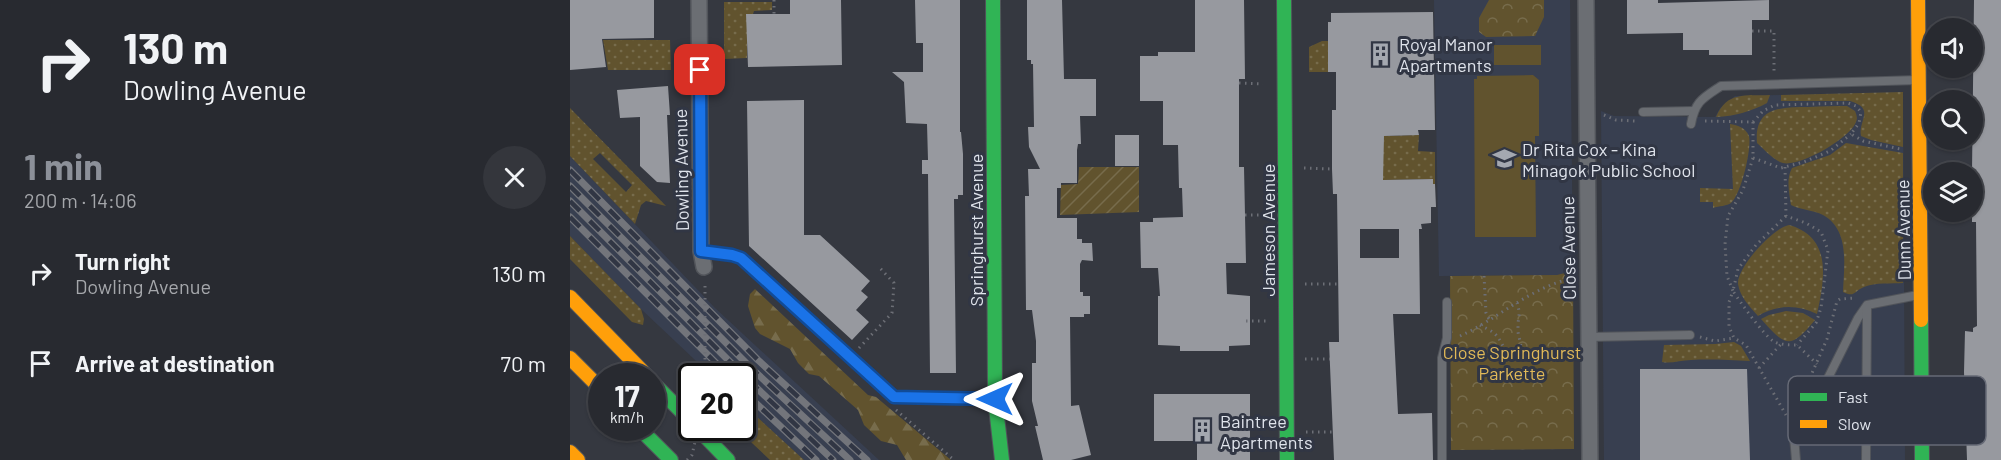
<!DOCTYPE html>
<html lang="en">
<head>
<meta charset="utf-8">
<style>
  :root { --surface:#282a30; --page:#34363c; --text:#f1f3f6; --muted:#a5a7ab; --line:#44464c; --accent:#8c9099 }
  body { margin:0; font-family:Barlow,sans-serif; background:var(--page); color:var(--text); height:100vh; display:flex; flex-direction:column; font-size:22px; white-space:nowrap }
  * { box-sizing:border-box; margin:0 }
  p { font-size:20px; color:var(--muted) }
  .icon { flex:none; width:33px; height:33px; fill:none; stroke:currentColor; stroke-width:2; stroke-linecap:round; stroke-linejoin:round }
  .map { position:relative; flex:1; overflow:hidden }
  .side { display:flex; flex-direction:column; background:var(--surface); width:570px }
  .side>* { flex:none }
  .top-card { background:#282a30; color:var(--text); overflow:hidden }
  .controls { position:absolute; left:1353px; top:18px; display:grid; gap:12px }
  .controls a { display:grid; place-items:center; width:60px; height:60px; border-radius:50%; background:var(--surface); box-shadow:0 2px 4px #0004,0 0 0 2px var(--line); font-size:30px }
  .speed { position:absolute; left:18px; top:363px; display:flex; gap:12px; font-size:30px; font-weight:700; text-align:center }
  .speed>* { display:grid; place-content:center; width:78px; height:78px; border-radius:50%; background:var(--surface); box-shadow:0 2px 4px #0004,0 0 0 2px var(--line); line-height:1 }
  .speed small { font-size:15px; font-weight:400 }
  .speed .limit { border:3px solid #111; border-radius:9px; background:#fff; color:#111 }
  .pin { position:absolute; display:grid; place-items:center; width:51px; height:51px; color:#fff; margin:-26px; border-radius:12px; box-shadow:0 3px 9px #0006 }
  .me { position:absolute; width:66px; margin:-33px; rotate:270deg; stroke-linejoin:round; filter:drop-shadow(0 0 4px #0008) }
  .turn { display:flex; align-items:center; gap:21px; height:126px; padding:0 24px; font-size:27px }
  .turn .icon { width:78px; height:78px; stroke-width:2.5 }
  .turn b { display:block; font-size:42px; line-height:51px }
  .round { display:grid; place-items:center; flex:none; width:63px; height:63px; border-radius:32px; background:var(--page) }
  .headline { display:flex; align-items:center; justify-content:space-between; height:102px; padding:0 24px }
  h1 { font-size:36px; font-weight:700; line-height:45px; color:var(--accent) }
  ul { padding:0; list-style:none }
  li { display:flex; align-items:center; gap:18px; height:90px; padding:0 24px }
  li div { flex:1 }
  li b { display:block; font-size:22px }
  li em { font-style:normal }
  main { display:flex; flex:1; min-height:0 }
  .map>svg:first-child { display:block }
  .built { fill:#383f50 }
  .grass { fill:url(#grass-dots); fill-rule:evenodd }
  .forest { fill:url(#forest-firs) }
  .park { fill:url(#park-crowns) }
  .garden { fill:url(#garden-furrows) }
  .pitch { fill:#61532e }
  .building { fill:#97999f; fill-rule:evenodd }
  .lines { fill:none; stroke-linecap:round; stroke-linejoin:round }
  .lane-casing { stroke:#51545a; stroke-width:10 }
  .street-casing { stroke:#51545a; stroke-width:18 }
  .fast-casing { stroke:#51545a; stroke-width:16 }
  .slow-casing { stroke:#51545a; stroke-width:16 }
  .path { stroke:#6d6f76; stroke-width:3; stroke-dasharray:1.5 4.5; stroke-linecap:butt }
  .lane { stroke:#6b6e73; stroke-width:8 }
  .street { stroke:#6b6e73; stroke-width:15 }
  .fast { stroke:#30b455; stroke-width:14 }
  .slow { stroke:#ff9f0a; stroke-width:14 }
  .rail-casing { stroke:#73757b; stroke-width:7 }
  .rail { stroke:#313644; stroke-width:4.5; stroke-dasharray:14; stroke-linecap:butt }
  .path-bridge { stroke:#6d6f76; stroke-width:3; stroke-dasharray:1.5 4.5; stroke-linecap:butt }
  .route-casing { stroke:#114b97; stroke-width:15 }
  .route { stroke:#1a73e8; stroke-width:10 }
  .labels { text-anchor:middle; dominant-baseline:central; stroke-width:6; stroke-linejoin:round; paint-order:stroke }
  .poi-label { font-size:18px; fill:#e0e4ec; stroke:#313644; text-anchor:start }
  .street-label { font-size:18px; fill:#e0e4ec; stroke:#313644 }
  .park-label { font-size:18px; fill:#e1b958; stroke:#313644 }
  .key { fill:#313644; stroke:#666a76; stroke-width:1.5 }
  .key-label { font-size:16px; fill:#e0e4ec }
</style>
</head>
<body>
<main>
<section class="side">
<div class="top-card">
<div class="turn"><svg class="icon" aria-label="right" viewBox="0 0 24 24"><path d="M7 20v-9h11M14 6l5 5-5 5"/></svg><div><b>130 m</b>Dowling Avenue</div></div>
</div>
<div class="headline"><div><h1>1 min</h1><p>200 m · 14:06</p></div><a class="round"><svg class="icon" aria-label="close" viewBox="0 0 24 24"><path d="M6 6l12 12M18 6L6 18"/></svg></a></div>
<ul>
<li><svg class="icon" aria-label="right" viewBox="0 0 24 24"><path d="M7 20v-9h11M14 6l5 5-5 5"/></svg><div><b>Turn right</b><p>Dowling Avenue</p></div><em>130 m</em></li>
<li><svg class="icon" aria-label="arrive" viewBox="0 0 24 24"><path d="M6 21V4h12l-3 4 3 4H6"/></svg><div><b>Arrive at destination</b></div><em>70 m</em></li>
</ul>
</section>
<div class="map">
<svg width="1431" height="460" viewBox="0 0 1431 460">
  <defs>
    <pattern id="grass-dots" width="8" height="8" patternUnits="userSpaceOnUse" patternTransform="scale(1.5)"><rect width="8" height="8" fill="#61532e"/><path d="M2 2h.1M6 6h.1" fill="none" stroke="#776c4c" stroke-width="1.8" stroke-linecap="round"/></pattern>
    <pattern id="forest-firs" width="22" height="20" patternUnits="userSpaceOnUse" patternTransform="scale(1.5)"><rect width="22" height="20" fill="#61532e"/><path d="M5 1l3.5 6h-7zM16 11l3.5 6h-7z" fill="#776c4c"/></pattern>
    <pattern id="park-crowns" width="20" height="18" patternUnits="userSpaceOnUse" patternTransform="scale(1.5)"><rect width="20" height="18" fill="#61532e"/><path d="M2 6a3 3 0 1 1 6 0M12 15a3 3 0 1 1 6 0" fill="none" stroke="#776c4c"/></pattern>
    <pattern id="garden-furrows" width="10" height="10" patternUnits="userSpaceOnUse" patternTransform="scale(1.5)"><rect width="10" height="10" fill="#61532e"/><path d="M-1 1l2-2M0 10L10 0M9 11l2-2" fill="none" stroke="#776c4c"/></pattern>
  </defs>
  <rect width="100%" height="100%" fill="#353840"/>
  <g class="built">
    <polygon points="864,0 1000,0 1003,271 987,275 869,276"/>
    <polygon points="1333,92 1335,460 1034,460 1031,111 1044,116 1145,117 1150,108 1165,96"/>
    <polygon points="0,156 145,308 309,460 234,460 173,404 172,376 142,376 71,309 0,236"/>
  </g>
  <g class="grass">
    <polygon points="154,2 202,2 202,10 184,11 183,14 177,15 177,58 154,59"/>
    <polygon points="33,40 100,40 101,70 38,70"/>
    <polygon points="752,41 758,41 758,72 739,72 739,47"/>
    <path d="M1333,92V147L1301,140L1291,136C1288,120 1306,109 1280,101H1211V95Z"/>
    <path d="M1200,95L1197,103C1180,112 1165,116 1146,117C1157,91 1175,96 1200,95Z"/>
    <path d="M1277,106L1285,111C1287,116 1288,119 1285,124C1278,139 1230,167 1213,163C1204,161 1194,149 1187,143C1184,107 1210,107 1239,107C1251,106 1264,106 1277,106Z"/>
    <path d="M0,108L96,206L76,201L71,205L65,224L0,156ZM30,153L62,185L56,192L23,159Z"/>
    <path d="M1160,124C1168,125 1176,128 1179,136C1182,148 1171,195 1161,203C1157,206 1149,206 1143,208V202H1130V188L1163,189Z"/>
    <polygon points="849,135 848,151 865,152 865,184 863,184 863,179 813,180 813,173 809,173 814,136"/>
    <path d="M1276,143L1333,153V283C1322,284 1305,282 1294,287C1284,291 1285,298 1273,292C1274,265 1280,230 1253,215C1243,210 1231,210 1221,205C1219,192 1216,179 1222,168L1260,155Z"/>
    <path d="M1219,225C1262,237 1255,278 1247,314C1227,304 1206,305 1188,316C1180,307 1170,297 1168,284C1167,267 1203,228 1219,225Z"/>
    <polygon points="0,236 71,309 74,319 73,325 62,322 0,259"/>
    <path d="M1216,311L1233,313L1245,320C1220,350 1216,347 1191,319L1199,315Z"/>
    <path d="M1164,342L1171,346L1180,361C1160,360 1140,359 1121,360C1111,360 1101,364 1092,362L1094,345L1145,344Z"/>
    <polygon points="173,404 234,460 200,460 166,428 172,428"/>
  </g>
  <polygon class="forest" points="185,289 298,395 306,397 381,460 336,460 327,445 311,441 294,425 288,410 249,376 239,374 228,363 220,349 190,334 185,328 178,306 180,294"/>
  <g class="park">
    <polygon points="919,0 974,0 974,17 965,36 916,37 909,32 909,18"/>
    <polygon points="1003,271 1004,449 881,450 880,276 987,275"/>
  </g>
  <polygon class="garden" points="509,167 569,167 569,212 490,215 491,185 508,184"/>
  <g class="pitch">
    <rect x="924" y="45" width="47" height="20"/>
    <polygon points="963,75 969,80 969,136 965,136 966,237 905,237 904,79 907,79 907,76"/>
  </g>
  <g class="building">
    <polygon points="0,0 84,0 84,38 32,39 36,67 0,70"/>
    <polygon points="220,0 271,0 272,65 178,67 176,14 220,14"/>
    <polygon points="345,0 390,0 390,132 391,132 393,154 393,195 388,195 388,199 384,199 386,373 360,373 358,174 352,174 352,160 358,160 357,124 336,123 334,82 322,72 353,72 353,43 346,43"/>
    <polygon points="457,0 492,0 494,79 526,79 526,116 510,116 511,144 508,144 507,150 507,183 491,183 491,188 487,188 487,218 507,218 507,239 512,239 512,243 522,243 523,261 512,260 510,264 510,292 513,292 513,296 520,296 520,314 514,314 514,317 500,317 501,406 509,405 521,455 501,460 473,460 465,426 468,426 462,401 462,363 466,363 466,341 462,310 456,310 455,196 459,196 458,169 470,169 459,147 458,127 464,127 463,64 461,64 461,60 457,60"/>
    <polygon points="625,0 674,0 675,79 669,79 669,167 674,167 676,263 656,263 657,294 680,296 680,345 659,346 659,351 610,351 610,346 588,345 588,296 590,296 588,268 571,268 570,222 583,222 583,218 613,217 612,188 609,188 608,145 593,145 593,101 570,101 570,56 588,56 588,52 625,52"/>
    <polygon points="1057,0 1088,0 1088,3 1199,0 1199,20 1182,20 1182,55 1139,55 1139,50 1113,50 1113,33 1057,34"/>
    <polygon points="1404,0 1431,0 1431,460 1397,460 1394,372 1395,331 1403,332 1403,328 1407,326 1406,222 1402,222 1402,172"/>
    <path d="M863,12L865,130H848L849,135L814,136L813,180L863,179V184H865L866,207H861V223L851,224L852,229H849L850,314H823L828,414L862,413L863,460H764L759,342H769L767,194H763L762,169V110H766V72H758V22H761V13ZM790,229H829V258H790Z"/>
    <polygon points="98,86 100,115 97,115 100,183 87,182 70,166 70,117 50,118 47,90"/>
    <polygon points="234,100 234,235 250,235 300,281 291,291 298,297 286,310 299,322 282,340 179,246 177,101"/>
    <rect x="545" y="135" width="24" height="31"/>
    <polygon points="1070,369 1177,369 1180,460 1070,460"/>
    <polygon points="584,394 680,394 680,460 627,460 627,441 584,441"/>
  </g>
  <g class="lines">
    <defs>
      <g id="lane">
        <polyline points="1073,112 1123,111"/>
        <path d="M1121,124C1125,101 1133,98 1151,86L1348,80"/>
        <polyline points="131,251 162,255 171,258 324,397 423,399"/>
        <polyline points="1019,337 1120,335"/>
        <polyline points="872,460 872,358 877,338 877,302"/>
        <polyline points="1226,460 1223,425 1252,390 1288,318 1297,305 1348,295"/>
        <polyline points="1296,460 1297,306"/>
      </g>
      <g id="street">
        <polyline points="129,0 131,251 134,267"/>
        <polyline points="1016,0 1020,460"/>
      </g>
      <g id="fast">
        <polyline points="423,0 425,399 432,460"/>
        <polyline points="714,0 717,460"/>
        <polyline points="1351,320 1352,460"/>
        <polyline points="82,382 122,422"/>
        <polyline points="69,428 101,460"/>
        <polyline points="127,428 158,460"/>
      </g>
      <g id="slow">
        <polyline points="1348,0 1351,320"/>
        <polyline points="0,297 77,376"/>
        <polyline points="0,358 32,390"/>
        <polyline points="0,452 8,460"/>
      </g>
    </defs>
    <use href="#lane" class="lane-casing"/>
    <use href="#street" class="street-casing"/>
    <use href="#fast" class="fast-casing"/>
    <use href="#slow" class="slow-casing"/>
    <g class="path">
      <polyline points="204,0 204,14"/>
      <polyline points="1182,31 1204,31 1204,73"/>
      <polyline points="669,83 693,84"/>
      <polyline points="1034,115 1046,120 1065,121"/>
      <polyline points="1135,121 1183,122 1193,111 1205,105 1278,103 1286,106 1291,112 1289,123 1281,134 1293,141 1330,149"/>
      <polyline points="1183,122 1183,158 1211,168 1234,162 1260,151 1281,134"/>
      <polyline points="1183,158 1173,190 1158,216 1155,244 1157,276 1163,291 1159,302 1159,327 1164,338 1176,345 1216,415"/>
      <polyline points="1215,167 1216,216 1236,223 1251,232 1258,250 1251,308 1246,323 1227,345"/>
      <polyline points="734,168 762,169"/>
      <polyline points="675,215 696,215"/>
      <path d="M1216,216L1186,245L1168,269L1163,291C1170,302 1193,334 1203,341C1209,345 1220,345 1227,345L1247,364"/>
      <polyline points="914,276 916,313 919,319"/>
      <polyline points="735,284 769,284"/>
      <polyline points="676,321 696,321"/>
      <path d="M910,325C915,328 921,330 925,334C933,342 931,348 942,355L950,352C953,343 947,337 948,327C948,316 951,315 947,303"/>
      <path d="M890,336C928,319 962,286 1004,278"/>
      <polyline points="1130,337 1145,341 1164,338"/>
      <polyline points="289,348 322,313 324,283 309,267"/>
      <polyline points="735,359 760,359"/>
      <polyline points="1189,368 1212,343"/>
      <polyline points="135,376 135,372"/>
      <polyline points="1235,389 1257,339 1267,301 1270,299 1286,298"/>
      <polyline points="326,410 384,460"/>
      <polyline points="680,426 697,426"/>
      <polyline points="736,432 763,432"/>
    </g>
    <use href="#lane" class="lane"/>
    <use href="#street" class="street"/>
    <use href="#fast" class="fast"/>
    <use href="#slow" class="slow"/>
    <defs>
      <g id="rail">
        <polyline points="0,170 188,360 297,460"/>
        <polyline points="0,186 180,367 280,460"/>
        <polyline points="0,201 173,375 263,460"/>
        <polyline points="0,217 159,376"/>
        <polyline points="172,390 246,460"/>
      </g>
    </defs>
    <use href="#rail" class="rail-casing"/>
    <use href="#rail" class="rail"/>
    <g class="path-bridge">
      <polyline points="135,286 135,372"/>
      <polyline points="117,460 122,455 128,428"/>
    </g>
  </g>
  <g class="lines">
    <defs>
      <polyline id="route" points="130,70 131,251 162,255 171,258 324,397 425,399"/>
    </defs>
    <use href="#route" class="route-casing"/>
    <use href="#route" class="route"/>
  </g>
  <defs>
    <symbol id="building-bare" viewBox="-9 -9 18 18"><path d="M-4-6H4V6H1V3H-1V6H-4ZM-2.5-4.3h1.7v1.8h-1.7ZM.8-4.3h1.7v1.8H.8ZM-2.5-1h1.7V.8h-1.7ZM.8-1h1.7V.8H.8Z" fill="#a4a8b0" stroke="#313644" stroke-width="2.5" paint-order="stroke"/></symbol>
    <symbol id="school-bare" viewBox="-9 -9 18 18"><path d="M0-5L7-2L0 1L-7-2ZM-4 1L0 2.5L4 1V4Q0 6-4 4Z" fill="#a4a8b0" stroke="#313644" stroke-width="2.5" paint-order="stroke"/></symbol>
  </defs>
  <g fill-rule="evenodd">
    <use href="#building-bare" x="794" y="38" width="33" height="33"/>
    <use href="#school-bare" x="918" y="142" width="33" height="33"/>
    <use href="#building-bare" x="616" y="414" width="33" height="33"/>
  </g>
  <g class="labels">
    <g class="poi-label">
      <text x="829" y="44">Royal Manor<tspan x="829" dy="21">Apartments</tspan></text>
      <text x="952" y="149">Dr Rita Cox - Kina<tspan x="952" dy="21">Minagok Public School</tspan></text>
      <text x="650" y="421">Baintree<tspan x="650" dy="21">Apartments</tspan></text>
    </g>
    <g class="street-label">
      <text transform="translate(111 170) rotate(-91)">Dowling Avenue</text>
      <text transform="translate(406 230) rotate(-90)">Springhurst Avenue</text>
      <text transform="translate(698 230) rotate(-90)">Jameson Avenue</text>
      <text transform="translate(1333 230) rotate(-91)">Dunn Avenue</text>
      <text transform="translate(998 248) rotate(-91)">Close Avenue</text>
    </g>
    <g class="park-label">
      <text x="942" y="352">Close Springhurst<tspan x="942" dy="21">Parkette</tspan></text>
    </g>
  </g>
  <rect x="1218" y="376" width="198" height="69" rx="9" class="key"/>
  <rect x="1230" y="393" width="27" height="8" fill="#30b455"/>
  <rect x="1230" y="420" width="27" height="8" fill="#ff9f0a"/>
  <g class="key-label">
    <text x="1268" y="403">Fast</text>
    <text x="1268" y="430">Slow</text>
  </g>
</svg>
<div class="controls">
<a><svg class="icon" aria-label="sound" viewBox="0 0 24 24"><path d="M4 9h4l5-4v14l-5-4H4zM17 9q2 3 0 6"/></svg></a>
<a><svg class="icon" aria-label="search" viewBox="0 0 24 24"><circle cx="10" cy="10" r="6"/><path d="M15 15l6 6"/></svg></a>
<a><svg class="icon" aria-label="layers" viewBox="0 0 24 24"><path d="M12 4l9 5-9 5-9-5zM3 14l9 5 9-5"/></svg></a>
</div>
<div class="speed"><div>17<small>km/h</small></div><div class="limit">20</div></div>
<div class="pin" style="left:130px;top:70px;background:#d93025"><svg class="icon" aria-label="arrive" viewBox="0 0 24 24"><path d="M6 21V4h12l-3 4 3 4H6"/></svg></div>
<svg class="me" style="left:425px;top:399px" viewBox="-20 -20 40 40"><path d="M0-17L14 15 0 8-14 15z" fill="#1a73e8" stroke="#fff" stroke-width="4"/></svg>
</div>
</main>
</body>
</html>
